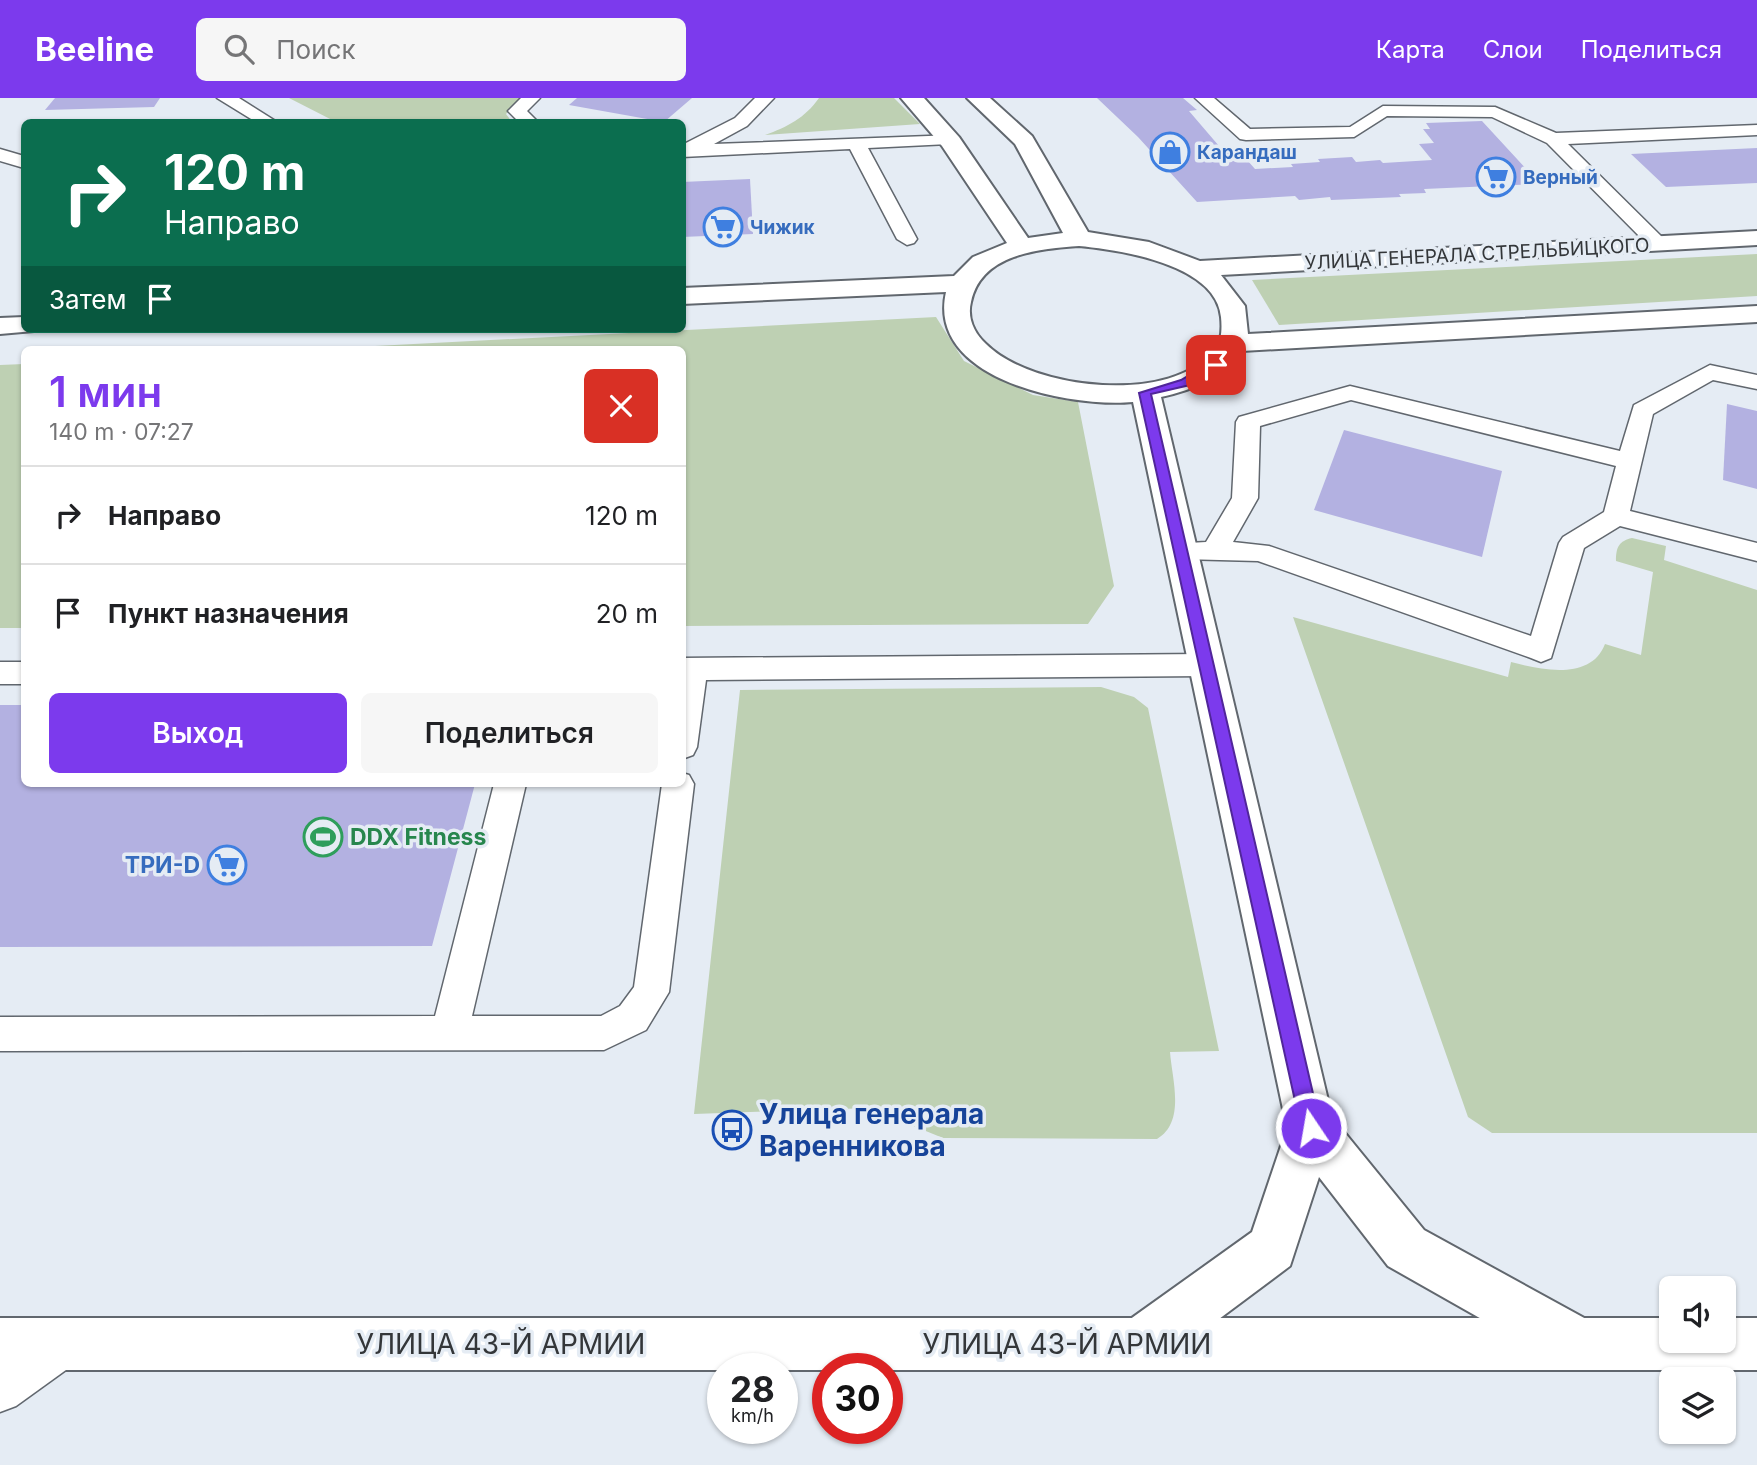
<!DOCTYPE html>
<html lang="ru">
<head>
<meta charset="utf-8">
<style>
  :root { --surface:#fff; --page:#f6f6f6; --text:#202124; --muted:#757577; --line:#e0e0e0; --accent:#7c3aed }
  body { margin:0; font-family:Inter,sans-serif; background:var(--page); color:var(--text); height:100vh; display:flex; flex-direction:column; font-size:26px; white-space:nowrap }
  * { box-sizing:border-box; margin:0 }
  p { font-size:23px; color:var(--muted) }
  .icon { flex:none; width:38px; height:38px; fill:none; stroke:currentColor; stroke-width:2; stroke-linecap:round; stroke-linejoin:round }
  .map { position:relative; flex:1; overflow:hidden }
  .sheet { position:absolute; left:21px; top:248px; width:665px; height:441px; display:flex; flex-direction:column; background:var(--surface); border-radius:10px; box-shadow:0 2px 5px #0004 }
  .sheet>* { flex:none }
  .banner { position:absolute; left:21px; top:21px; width:665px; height:214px; border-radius:10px; box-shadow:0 2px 5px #0004; background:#0b6e4f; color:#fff; overflow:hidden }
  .buttons { position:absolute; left:1659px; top:1178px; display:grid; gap:14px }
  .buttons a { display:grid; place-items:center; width:77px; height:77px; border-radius:10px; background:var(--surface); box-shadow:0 2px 5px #0004; font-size:35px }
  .speed { position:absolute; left:707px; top:1255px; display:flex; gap:14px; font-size:35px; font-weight:700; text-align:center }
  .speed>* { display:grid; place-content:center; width:91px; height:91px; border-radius:50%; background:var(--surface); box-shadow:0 2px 5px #0004; line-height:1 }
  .speed small { font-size:18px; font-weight:400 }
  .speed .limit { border:10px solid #d22; background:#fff; color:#111 }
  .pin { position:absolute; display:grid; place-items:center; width:60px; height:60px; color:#fff; margin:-30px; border-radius:14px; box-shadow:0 4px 10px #0006 }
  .me { position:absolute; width:77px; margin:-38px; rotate:348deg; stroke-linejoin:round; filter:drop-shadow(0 0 5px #0008) }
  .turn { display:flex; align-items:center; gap:24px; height:147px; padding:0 28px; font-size:32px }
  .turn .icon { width:91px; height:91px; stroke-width:2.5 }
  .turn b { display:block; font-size:49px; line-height:60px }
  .then { display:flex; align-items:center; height:66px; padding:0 28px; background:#0003; gap:14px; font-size:26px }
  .round { display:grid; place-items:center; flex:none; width:74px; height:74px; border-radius:10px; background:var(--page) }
  .head { display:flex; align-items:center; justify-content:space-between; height:119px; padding:0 28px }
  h1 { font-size:42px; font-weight:600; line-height:52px; color:var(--accent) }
  .action { display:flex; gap:14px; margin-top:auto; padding:14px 28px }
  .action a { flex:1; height:80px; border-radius:10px; background:var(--accent); color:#fff; font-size:28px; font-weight:600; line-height:80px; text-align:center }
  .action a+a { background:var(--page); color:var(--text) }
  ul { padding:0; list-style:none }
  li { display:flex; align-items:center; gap:21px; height:98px; padding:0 28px; border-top:2px solid var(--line) }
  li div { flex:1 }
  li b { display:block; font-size:26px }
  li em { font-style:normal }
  header { display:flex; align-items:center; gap:42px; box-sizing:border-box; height:98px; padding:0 35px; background:var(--accent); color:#fff }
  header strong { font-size:33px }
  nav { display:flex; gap:38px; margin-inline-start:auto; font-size:24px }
  .search { width:490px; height:63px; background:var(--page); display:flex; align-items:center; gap:18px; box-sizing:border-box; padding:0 24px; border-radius:10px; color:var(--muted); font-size:26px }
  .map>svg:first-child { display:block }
  .green { fill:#bed0b3 }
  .building { fill:#b3b1e1 }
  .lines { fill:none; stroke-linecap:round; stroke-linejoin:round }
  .service-casing { stroke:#61676e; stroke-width:3 }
  .minor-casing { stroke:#61676e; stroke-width:4 }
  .secondary-casing { stroke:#61676e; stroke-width:4 }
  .service { fill:#fff; fill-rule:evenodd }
  .minor { fill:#fff; fill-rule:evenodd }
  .secondary { fill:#fff; fill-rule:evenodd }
  .route { fill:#7c3aed; stroke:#51269a; stroke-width:2 }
  .labels { text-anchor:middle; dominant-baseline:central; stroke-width:7; stroke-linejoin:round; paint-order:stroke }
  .far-shop-label { font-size:19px; font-weight:bold; fill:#366cbe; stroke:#e5ecf4; text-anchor:start }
  .far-street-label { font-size:19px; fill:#333639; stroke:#e5ecf4 }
  .leisure-label { font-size:23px; font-weight:bold; fill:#27864d; stroke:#e5ecf4; text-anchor:start }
  .shop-label { font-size:23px; font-weight:bold; fill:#366cbe; stroke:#e5ecf4; text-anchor:end }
  .near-transit-label { font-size:28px; font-weight:bold; fill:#164399; stroke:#e5ecf4; text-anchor:start }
  .near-street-label { font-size:28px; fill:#333639; stroke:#e5ecf4 }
</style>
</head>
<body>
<header>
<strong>Beeline</strong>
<div class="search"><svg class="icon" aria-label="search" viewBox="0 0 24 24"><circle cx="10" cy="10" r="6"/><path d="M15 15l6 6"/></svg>Поиск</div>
<nav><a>Карта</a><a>Слои</a><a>Поделиться</a></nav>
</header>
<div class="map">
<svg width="1757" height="1367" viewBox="0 0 1757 1367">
  <rect width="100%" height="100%" fill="#e5ecf4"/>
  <g class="green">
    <polygon points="289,0 522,0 506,16 512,24 336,24"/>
    <path d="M819,0H894L920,26L765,37C787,29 805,20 819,0Z"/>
    <polygon points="1757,156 1757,198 1279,227 1252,182"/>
    <polygon points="936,219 964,263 1033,297 1078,304 1114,488 1088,526 683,528 682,252 298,252"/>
    <polygon points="24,266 24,530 0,530 0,267"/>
    <path d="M1632,440L1666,448L1664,462L1757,492V1035H1492L1468,1019L1293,519L1508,579L1511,564C1541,572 1591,583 1605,546L1641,557L1653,474L1616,463C1616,449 1619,443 1632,440Z"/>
    <path d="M1101,589L1134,599L1148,610L1219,953L1170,954C1172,981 1186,1024 1157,1041L943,1040L869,1010L694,1016L740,592Z"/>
  </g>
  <g class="building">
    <polygon points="55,0 160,0 154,9 45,12"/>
    <polygon points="577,0 692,0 664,24 569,7"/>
    <polygon points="1097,0 1183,0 1197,12 1189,13 1225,55 1240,54 1255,71 1293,69 1291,66 1320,64 1318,61 1352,59 1356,64 1380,62 1383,65 1432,62 1419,46 1434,45 1423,31 1430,31 1426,25 1482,23 1540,86 1424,91 1426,95 1399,96 1401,99 1331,102 1330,99 1299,102 1295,98 1197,104 1138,39"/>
    <polygon points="1757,50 1757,85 1666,89 1631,56"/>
    <polygon points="750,81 753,136 682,139 682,84"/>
    <polygon points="1727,306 1757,313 1757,391 1723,382"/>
    <polygon points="1344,332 1502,373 1482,459 1314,412"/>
    <polygon points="0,607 24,607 24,686 475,686 432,848 0,849"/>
  </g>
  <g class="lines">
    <defs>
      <g id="service">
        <polygon points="217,0 239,0 277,24 256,24"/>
        <polygon points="521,0 540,0 527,13 538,24 519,24 508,13"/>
        <polygon points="755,0 774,0 747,28 714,46 955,37 958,41 949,46 868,50 917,141 914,145 907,147 897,141 850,51 682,59 682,47 735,20"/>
        <polygon points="1195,0 1214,0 1250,31 1350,29 1383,8 1495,9 1556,35 1757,27 1757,37 1568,46 1665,142 1668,146 1658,152 1651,150 1547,45 1492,19 1387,18 1354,39 1246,42 1240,41"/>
        <polygon points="0,51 24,58 24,70 0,63"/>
        <path d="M1710,267L1757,277V291L1713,282L1653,316L1630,413L1757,445V463L1620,428L1584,450L1551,560L1541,564L1531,560L1258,463L1181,461L1172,458L1168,452L1172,446L1206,444L1232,400L1236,324L1239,319L1350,288L1620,353L1634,307ZM1351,302L1616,368L1604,414L1563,439L1559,445L1531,538L1269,448L1233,444L1258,400L1260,328Z"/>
        <polygon points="1206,556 1216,559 1221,567 1216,575 1206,578 706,582 697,649 693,657 682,661 682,560"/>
        <rect x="0" y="564" width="24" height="22"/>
        <polygon points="682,675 689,677 694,686 669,894 646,932 604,952 0,953 0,919 435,918 494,686 526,686 472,918 601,918 620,908 634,889 662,686 682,686"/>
        <polygon points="62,1227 77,1234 84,1249 77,1264 16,1308 0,1314 0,1266 47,1234"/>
      </g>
      <g id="minor">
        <path d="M901,0H924L959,39L1028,140L1063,135L1015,46L967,0H990L1032,38L1088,134L1149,144L1200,163L1757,133V147L1221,177L1245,208L1248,236L1757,208V224L1242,253C1223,281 1192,292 1161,299L1332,1019L1424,1132L1597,1227L1604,1246L1597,1265L1578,1272L1559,1265L1388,1168L1319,1079L1290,1168L1160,1265L1141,1272L1122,1265L1115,1246L1122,1227L1252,1134L1287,1030L1133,304C1071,310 926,282 946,194L682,206V190L954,178L973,159L1007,145L942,48ZM1079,148C1120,152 1216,166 1221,219C1222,229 1222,242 1216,250C1174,308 1032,292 986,246C974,235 967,220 971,204C981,156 1038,151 1079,148Z"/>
        <polygon points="24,219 24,231 34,233 0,236 0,220"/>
      </g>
      <polygon id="secondary" points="0,1220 1671,1220 1671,1242 1724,1242 1724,1220 1757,1220 1757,1272 0,1272"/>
    </defs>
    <use href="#service" class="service-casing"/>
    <use href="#minor" class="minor-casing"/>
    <use href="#secondary" class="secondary-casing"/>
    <use href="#service" class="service"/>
    <use href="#minor" class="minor"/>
    <use href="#secondary" class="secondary"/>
  </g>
  <polygon class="route" points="1211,264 1221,267 1190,287 1151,296 1321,1030 1318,1037 1311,1040 1304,1037 1301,1030 1139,295 1181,282"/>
  <defs>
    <symbol id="shop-ring" viewBox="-11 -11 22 22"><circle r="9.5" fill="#e5ecf4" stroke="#3f7fe0" stroke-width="1.5"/><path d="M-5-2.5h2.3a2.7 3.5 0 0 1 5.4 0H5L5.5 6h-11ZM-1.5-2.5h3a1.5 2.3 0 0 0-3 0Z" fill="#3f7fe0"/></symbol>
    <symbol id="supermarket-ring" viewBox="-11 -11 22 22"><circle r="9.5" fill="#e5ecf4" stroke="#3f7fe0" stroke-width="1.5"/><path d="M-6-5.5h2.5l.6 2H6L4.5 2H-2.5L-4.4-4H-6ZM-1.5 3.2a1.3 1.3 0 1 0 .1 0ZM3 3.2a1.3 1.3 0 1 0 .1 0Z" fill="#3f7fe0"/></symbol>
    <symbol id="stadium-ring" viewBox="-11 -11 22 22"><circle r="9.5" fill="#e5ecf4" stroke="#2e9e5b" stroke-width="1.5"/><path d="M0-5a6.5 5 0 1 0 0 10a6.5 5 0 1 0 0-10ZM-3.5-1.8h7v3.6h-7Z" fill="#2e9e5b"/></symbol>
    <symbol id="bus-ring" viewBox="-11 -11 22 22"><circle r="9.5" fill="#e5ecf4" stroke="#1a4fb4" stroke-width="1.5"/><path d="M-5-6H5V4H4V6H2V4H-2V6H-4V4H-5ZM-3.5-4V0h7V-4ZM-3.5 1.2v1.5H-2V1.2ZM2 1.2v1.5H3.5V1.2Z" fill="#1a4fb4"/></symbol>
  </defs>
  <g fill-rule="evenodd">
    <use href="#shop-ring" x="1148" y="32" width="44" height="44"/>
    <use href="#supermarket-ring" x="1474" y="57" width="44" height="44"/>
    <use href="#supermarket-ring" x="701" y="107" width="44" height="44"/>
    <use href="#stadium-ring" x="301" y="717" width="44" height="44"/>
    <use href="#supermarket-ring" x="205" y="745" width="44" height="44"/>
    <use href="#bus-ring" x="710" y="1010" width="44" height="44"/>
  </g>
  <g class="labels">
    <g class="far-shop-label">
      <text x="1197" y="54">Карандаш</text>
      <text x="1523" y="79">Верный</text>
      <text x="750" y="129">Чижик</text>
    </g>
    <g class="far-street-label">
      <text transform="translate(1477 156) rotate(-3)">УЛИЦА ГЕНЕРАЛА СТРЕЛЬБИЦКОГО</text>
    </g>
    <g class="leisure-label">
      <text x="350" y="739">DDX Fitness</text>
    </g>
    <g class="shop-label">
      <text x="200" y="767">ТРИ-D</text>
    </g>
    <g class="near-transit-label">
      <text x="759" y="1016">Улица генерала<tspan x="759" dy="32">Варенникова</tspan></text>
    </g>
    <g class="near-street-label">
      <text x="501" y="1246">УЛИЦА 43-Й АРМИИ</text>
      <text x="1067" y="1246">УЛИЦА 43-Й АРМИИ</text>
    </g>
  </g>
</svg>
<div class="buttons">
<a><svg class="icon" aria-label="sound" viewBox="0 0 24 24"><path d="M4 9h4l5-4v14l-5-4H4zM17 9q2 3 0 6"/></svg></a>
<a><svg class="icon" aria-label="layers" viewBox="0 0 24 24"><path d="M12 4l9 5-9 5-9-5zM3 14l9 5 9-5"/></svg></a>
</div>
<div class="speed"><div>28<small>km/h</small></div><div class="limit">30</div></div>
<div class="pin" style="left:1216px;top:267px;background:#d93025"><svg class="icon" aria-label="arrive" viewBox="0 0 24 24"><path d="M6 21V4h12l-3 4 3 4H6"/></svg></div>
<svg class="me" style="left:1311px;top:1030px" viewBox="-20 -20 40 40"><circle r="17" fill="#7c3aed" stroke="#fff" stroke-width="3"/><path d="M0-11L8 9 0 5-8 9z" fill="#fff"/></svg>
<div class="banner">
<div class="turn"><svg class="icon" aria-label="right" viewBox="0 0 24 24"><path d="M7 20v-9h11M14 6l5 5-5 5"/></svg><div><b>120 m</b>Направо</div></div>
<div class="then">Затем<svg class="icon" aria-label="arrive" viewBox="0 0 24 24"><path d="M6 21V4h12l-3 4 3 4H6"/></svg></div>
</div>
<section class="sheet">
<div class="head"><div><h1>1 мин</h1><p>140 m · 07:27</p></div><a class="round" style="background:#d93025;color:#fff"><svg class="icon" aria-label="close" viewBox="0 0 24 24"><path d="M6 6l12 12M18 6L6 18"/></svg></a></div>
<ul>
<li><svg class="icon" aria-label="right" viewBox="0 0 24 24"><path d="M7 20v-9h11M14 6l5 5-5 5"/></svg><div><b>Направо</b></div><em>120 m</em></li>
<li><svg class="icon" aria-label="arrive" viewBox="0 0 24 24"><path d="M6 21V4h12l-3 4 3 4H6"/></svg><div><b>Пункт назначения</b></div><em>20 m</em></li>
</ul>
<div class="action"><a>Выход</a><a>Поделиться</a></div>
</section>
</div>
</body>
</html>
